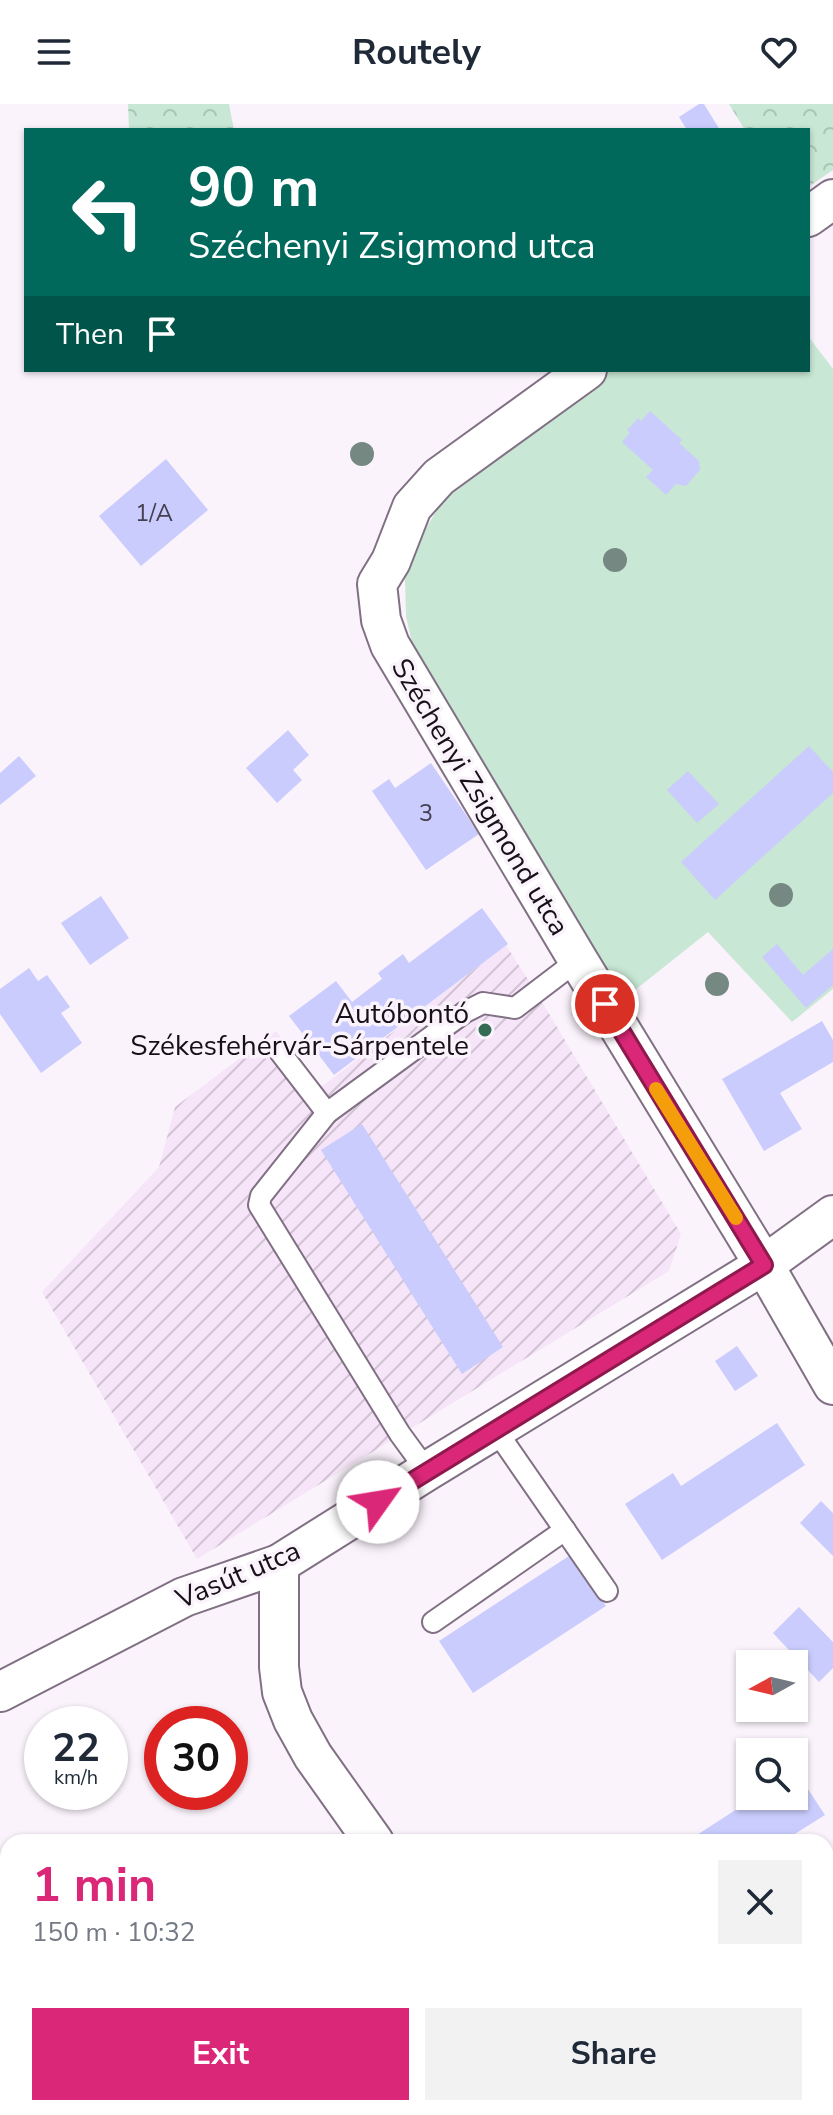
<!DOCTYPE html>
<html lang="en">
<head>
<meta charset="utf-8">
<style>
  :root { --surface:#fff; --page:#f2f2f3; --text:#1f2937; --muted:#747a83; --accent:#db2777 }
  body { margin:0; font-family:"Nunito Sans",sans-serif; background:var(--page); color:var(--text); height:100vh; display:flex; flex-direction:column; font-size:30px; white-space:nowrap }
  * { box-sizing:border-box; margin:0 }
  p { font-size:26px; color:var(--muted) }
  .icon { flex:none; width:44px; height:44px; fill:none; stroke:currentColor; stroke-width:2; stroke-linecap:round; stroke-linejoin:round }
  .map { position:relative; flex:1; overflow:hidden }
  .drawer { position:absolute; left:0px; top:1730px; width:834px; height:282px; display:flex; flex-direction:column; background:var(--surface); border-radius:24px 24px 0 0; box-shadow:0 2px 6px #0004 }
  .drawer>* { flex:none }
  .top-card { position:absolute; left:24px; top:24px; width:786px; height:244px; border-radius:0px; box-shadow:0 2px 6px #0004; background:#00695c; color:#fff; overflow:hidden }
  .needle { width:52px; rotate:262deg }
  .fabs { position:absolute; left:736px; top:1546px; display:grid; gap:16px }
  .fabs a { display:grid; place-items:center; width:72px; height:72px; border-radius:0px; background:var(--surface); box-shadow:0 2px 6px #0004; font-size:40px }
  .speed { position:absolute; left:24px; top:1602px; display:flex; gap:16px; font-size:40px; font-weight:700; text-align:center }
  .speed>* { display:grid; place-content:center; width:104px; height:104px; border-radius:50%; background:var(--surface); box-shadow:0 2px 6px #0004; line-height:1 }
  .speed small { font-size:20px; font-weight:400 }
  .speed .limit { border:12px solid #d22; background:#fff; color:#111 }
  .pin { position:absolute; display:grid; place-items:center; width:68px; height:68px; color:#fff; margin:-34px; border:4px solid #fff; border-radius:50%; box-shadow:0 2px 8px #0007 }
  .me { position:absolute; width:88px; margin:-44px; rotate:58deg; stroke-linejoin:round; filter:drop-shadow(0 0 6px #0008) }
  .turn { display:flex; align-items:center; gap:28px; height:168px; padding:0 32px; font-size:36px }
  .turn .icon { width:104px; height:104px; stroke-width:2.5 }
  .turn b { display:block; font-size:56px; line-height:68px }
  .then { display:flex; align-items:center; height:76px; padding:0 32px; background:#0003; gap:16px; font-size:30px }
  .round { display:grid; place-items:center; flex:none; width:84px; height:84px; border-radius:0px; background:var(--page) }
  .headline { display:flex; align-items:center; justify-content:space-between; height:136px; padding:0 32px }
  h1 { font-size:48px; font-weight:700; line-height:60px; color:var(--accent) }
  .primary-button { display:flex; gap:16px; margin-top:auto; padding:16px 32px }
  .primary-button a { flex:1; height:92px; border-radius:0px; background:var(--accent); color:#fff; font-size:32px; font-weight:700; line-height:92px; text-align:center }
  .primary-button a+a { background:var(--page); color:var(--text) }
  header { display:flex; justify-content:space-between; align-items:center; height:104px; padding:0 32px; background:var(--surface); font-size:36px; font-weight:700 }
  .map>svg:first-child { display:block }
  .industrial { fill:url(#industrial-furrows) }
  .park { fill:url(#park-crowns) }
  .garden { fill:#c8e7d4 }
  .building { fill:#caccfd }
  .lines { fill:none; stroke-linecap:round; stroke-linejoin:round }
  .lane-casing { stroke:#816f84; stroke-width:24 }
  .street-casing { stroke:#816f84; stroke-width:42 }
  .lane { stroke:#fff; stroke-width:20 }
  .street { stroke:#fff; stroke-width:38 }
  .tree { fill:#758982 }
  .route-casing { stroke:#8e194d; stroke-width:20 }
  .route { stroke:#db2777; stroke-width:14 }
  .slow { stroke:#f59e0b; stroke-width:14 }
  .poi-dot { fill:#336b53; stroke:#fbf3fc; stroke-width:3 }
  .labels { text-anchor:middle; dominant-baseline:central; stroke-width:7; stroke-linejoin:round; paint-order:stroke }
  .number-label { font-size:24px; fill:#443f51 }
  .street-label { font-size:28px; fill:#171018; stroke:#fbf3fc }
  .poi-label { font-size:28px; fill:#171018; stroke:#fbf3fc; text-anchor:end }
</style>
</head>
<body>
<header><svg class="icon" aria-label="menu" viewBox="0 0 24 24"><path d="M4 6h16M4 12h16M4 18h16"/></svg>Routely<svg class="icon" aria-label="heart" viewBox="0 0 24 24"><path d="M12 20l-8-8c-3-5 5-10 8-4 3-6 11-1 8 4z"/></svg></header>
<div class="map">
<svg width="833" height="2011" viewBox="0 0 833 2011">
  <defs>
    <pattern id="industrial-furrows" width="10" height="10" patternUnits="userSpaceOnUse" patternTransform="scale(2)"><rect width="10" height="10" fill="#f6e5f8"/><path d="M-1 1l2-2M0 10L10 0M9 11l2-2" fill="none" stroke="#d2c3d4"/></pattern>
    <pattern id="park-crowns" width="20" height="18" patternUnits="userSpaceOnUse" patternTransform="scale(2)"><rect width="20" height="18" fill="#c8e7d4"/><path d="M2 6a3 3 0 1 1 6 0M12 15a3 3 0 1 1 6 0" fill="none" stroke="#abc5b5"/></pattern>
  </defs>
  <rect width="100%" height="100%" fill="#fbf3fc"/>
  <polygon class="industrial" points="506,841 536,888 681,1130 669,1167 197,1455 42,1188 159,1063 175,1003 276,927 320,984"/>
  <g class="park">
    <polygon points="128,0 229,0 234,26 129,26"/>
    <polygon points="729,0 833,0 833,66 808,83 808,26 745,26"/>
    <polygon points="0,1882 8,1890 8,2004 114,2004 116,2006 112,2011 0,2011"/>
    <polygon points="833,1911 833,2011 637,2011 651,2004 826,2004 826,1915"/>
  </g>
  <polygon class="garden" points="808,232 833,265 833,885 792,918 708,828 625,894 416,557 406,512 405,475 413,445 442,398 485,358 612,266 808,266"/>
  <g class="building">
    <polygon points="699,0 704,0 720,26 687,26 679,13"/>
    <polygon points="650,307 682,336 679,339 699,357 700,366 686,382 676,380 666,391 646,373 653,366 622,338 630,329 627,326 633,320 638,314 641,317"/>
    <polygon points="166,355 208,406 141,462 99,412"/>
    <polygon points="288,626 309,651 293,666 302,676 277,699 246,664"/>
    <polygon points="809,642 833,668 833,689 715,796 681,758"/>
    <polygon points="19,652 36,672 0,701 0,669"/>
    <polygon points="431,659 479,730 426,766 372,687 389,675 395,684"/>
    <polygon points="688,667 719,700 697,719 667,686"/>
    <polygon points="101,792 129,834 90,861 61,819"/>
    <polygon points="482,804 508,840 334,971 289,912 336,877 352,898 382,875 378,869 403,850 409,859"/>
    <polygon points="777,840 803,871 833,845 833,881 806,904 762,853"/>
    <polygon points="29,864 38,877 47,871 70,903 61,909 82,939 41,969 0,910 0,885"/>
    <polygon points="822,917 833,936 833,958 780,989 802,1025 764,1047 722,975"/>
    <polygon points="362,1020 503,1243 462,1270 321,1046"/>
    <polygon points="737,1242 758,1272 735,1287 715,1257"/>
    <polygon points="777,1319 805,1361 662,1456 625,1400 673,1369 681,1382"/>
    <polygon points="821,1397 833,1409 833,1452 800,1419"/>
    <polygon points="572,1450 606,1502 473,1589 439,1537"/>
    <polygon points="799,1503 833,1538 833,1564 819,1578 773,1529"/>
    <polygon points="796,1667 825,1711 782,1738 686,1738 757,1692 794,1692 794,1668"/>
  </g>
  <g class="lines">
    <defs>
      <g id="lane">
        <polyline points="280,948 327,1009 465,908 483,899 515,904 578,856"/>
        <polyline points="327,1009 261,1092 259,1101 400,1330 427,1367"/>
        <polyline points="495,1325 607,1487"/>
        <polyline points="433,1518 565,1426"/>
      </g>
      <g id="street">
        <polyline points="808,113 833,95"/>
        <polyline points="587,266 439,373 412,403 391,457 377,480 381,516 390,541 578,856 764,1161 833,1281"/>
        <polyline points="279,1460 279,1563 282,1588 293,1616 313,1652 374,1738"/>
        <polyline points="0,1588 184,1493 279,1460 427,1367 764,1161 833,1111"/>
        <polyline points="449,2011 451,2004"/>
      </g>
    </defs>
    <use href="#lane" class="lane-casing"/>
    <use href="#street" class="street-casing"/>
    <use href="#lane" class="lane"/>
    <use href="#street" class="street"/>
  </g>
  <g class="tree">
    <circle cx="362" cy="350" r="12"/>
    <circle cx="615" cy="456" r="12"/>
    <circle cx="781" cy="791" r="12"/>
    <circle cx="717" cy="880" r="12"/>
  </g>
  <g class="lines">
    <defs>
      <polyline id="route" points="378,1398 764,1161 605,900"/>
    </defs>
    <use href="#route" class="route-casing"/>
    <use href="#route" class="route"/>
    <polyline class="slow" points="656,985 736,1114"/>
  </g>
  <circle class="poi-dot" cx="485" cy="926" r="8"/>
  <g class="labels">
    <g class="number-label">
      <text x="154" y="409">1/A</text>
      <text x="426" y="709">3</text>
    </g>
    <g class="street-label">
      <text transform="translate(480 693) rotate(59)">Széchenyi Zsigmond utca</text>
      <text transform="translate(238 1471) rotate(-23)">Vasút utca</text>
    </g>
    <g class="poi-label">
      <text x="469" y="910">Autóbontó<tspan x="469" dy="32">Székesfehérvár-Sárpentele</tspan></text>
    </g>
  </g>
</svg>
<div class="fabs">
<a><svg class="needle" viewBox="-14 -14 28 28"><path d="M0-13l5 13h-10z" fill="#e53935"/><path d="M0 13l5-13h-10z" fill="#747a83"/></svg></a>
<a><svg class="icon" aria-label="search" viewBox="0 0 24 24"><circle cx="10" cy="10" r="6"/><path d="M15 15l6 6"/></svg></a>
</div>
<div class="speed"><div>22<small>km/h</small></div><div class="limit">30</div></div>
<div class="pin" style="left:605px;top:900px;background:#d93025"><svg class="icon" aria-label="arrive" viewBox="0 0 24 24"><path d="M6 21V4h12l-3 4 3 4H6"/></svg></div>
<svg class="me" style="left:378px;top:1398px" viewBox="-20 -20 40 40"><circle r="19" fill="#fff"/><path d="M0-13L10 11 0 6-10 11z" fill="#db2777"/></svg>
<div class="top-card">
<div class="turn"><svg class="icon" aria-label="left" viewBox="0 0 24 24"><path d="M17 20v-9H6M10 6l-5 5 5 5"/></svg><div><b>90 m</b>Széchenyi Zsigmond utca</div></div>
<div class="then">Then<svg class="icon" aria-label="arrive" viewBox="0 0 24 24"><path d="M6 21V4h12l-3 4 3 4H6"/></svg></div>
</div>
<section class="drawer">
<div class="headline"><div><h1>1 min</h1><p>150 m · 10:32</p></div><a class="round"><svg class="icon" aria-label="close" viewBox="0 0 24 24"><path d="M6 6l12 12M18 6L6 18"/></svg></a></div>
<div class="primary-button"><a>Exit</a><a>Share</a></div>
</section>
</div>
</body>
</html>
